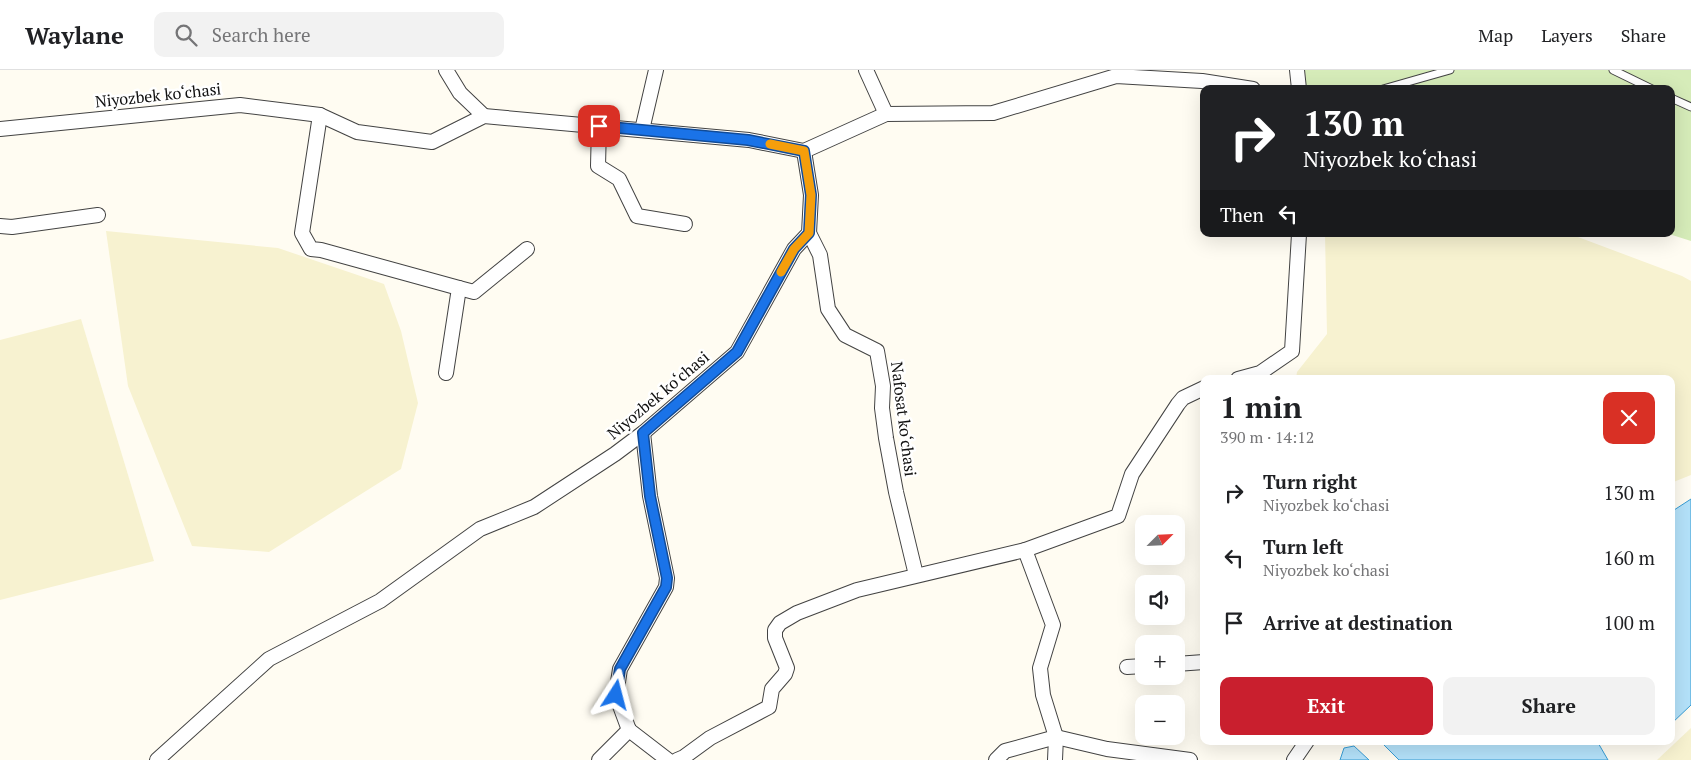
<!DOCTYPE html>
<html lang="en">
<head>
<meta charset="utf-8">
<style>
  :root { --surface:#fff; --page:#f2f2f2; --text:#202124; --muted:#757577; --line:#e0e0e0; --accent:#c91f2e }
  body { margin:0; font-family:"PT Serif",serif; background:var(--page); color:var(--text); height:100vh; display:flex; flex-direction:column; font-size:19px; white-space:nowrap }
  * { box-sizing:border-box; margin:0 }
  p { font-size:16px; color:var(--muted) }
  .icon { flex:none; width:28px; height:28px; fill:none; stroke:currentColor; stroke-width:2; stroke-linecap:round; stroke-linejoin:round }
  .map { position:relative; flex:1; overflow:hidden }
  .drawer { position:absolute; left:1200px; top:305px; width:475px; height:370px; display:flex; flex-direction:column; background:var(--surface); border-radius:10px; box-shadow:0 5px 20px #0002 }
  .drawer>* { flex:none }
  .hud { position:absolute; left:1200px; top:15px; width:475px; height:152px; border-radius:10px; box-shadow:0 5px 20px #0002; background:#202124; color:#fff; overflow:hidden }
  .needle { width:32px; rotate:66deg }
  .buttons { position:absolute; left:1135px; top:445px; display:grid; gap:10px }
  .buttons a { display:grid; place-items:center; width:50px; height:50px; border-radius:10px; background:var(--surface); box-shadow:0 5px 20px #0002; font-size:25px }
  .pin { position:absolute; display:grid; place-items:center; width:42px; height:42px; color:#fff; margin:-21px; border-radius:10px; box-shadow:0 2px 8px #0006 }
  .me { position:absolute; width:55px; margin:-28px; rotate:9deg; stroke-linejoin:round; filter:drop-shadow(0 0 4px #0008) }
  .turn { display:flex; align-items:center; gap:18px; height:105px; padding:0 20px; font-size:22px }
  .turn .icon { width:65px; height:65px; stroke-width:2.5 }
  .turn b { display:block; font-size:35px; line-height:42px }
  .then { display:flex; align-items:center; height:48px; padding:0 20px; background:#0003; gap:10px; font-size:19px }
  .round { display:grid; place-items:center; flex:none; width:52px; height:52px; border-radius:10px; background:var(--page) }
  .summary { display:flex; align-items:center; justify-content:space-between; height:85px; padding:0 20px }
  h1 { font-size:30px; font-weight:800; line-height:38px }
  .action { display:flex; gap:10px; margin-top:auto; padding:10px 20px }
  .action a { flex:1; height:58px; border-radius:10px; background:var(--accent); color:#fff; font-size:20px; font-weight:800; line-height:58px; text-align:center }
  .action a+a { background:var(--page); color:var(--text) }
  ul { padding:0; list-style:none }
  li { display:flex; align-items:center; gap:15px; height:65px; padding:0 20px }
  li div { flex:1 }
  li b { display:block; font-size:19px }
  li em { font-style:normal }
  header { display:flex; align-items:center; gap:30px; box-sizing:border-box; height:70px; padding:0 25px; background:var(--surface); border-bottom:1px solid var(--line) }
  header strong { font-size:24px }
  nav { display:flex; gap:28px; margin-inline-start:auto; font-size:18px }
  .search { width:350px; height:45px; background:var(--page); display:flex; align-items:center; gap:12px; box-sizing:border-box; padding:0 18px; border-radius:10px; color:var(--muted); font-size:19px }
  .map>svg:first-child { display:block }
  .farmland { fill:#f7f2d0 }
  .green { fill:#d6ecb9 }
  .water { fill:#b4e2fa; stroke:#379cd5 }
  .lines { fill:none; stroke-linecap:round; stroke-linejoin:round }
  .lane-casing { stroke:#434343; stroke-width:9 }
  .street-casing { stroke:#434343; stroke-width:16 }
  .lane { stroke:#fff; stroke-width:7 }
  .street { stroke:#fff; stroke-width:14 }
  .route-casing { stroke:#114b97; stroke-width:12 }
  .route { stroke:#1a73e8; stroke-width:9 }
  .slow { stroke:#f59e0b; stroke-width:9 }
  .labels { text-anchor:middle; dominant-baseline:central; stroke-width:5; stroke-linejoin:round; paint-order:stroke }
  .street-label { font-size:16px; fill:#101010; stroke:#fff }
</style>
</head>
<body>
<header>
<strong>Waylane</strong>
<div class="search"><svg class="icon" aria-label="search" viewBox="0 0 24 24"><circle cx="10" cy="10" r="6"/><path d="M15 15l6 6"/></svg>Search here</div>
<nav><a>Map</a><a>Layers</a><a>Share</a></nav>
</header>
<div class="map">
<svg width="1691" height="690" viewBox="0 0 1691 690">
  <rect width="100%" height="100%" fill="#fffcf2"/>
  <g class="farmland">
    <polygon points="106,161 278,178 384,214 401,261 418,333 401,399 269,482 192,476 128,316"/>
    <polygon points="1325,164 1570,164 1682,206 1691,211 1691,405 1671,413 1671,309 1296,309 1297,302 1327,264"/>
    <polygon points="81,249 154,491 0,530 0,270"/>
    <polygon points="1691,658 1691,690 1657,690"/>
  </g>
  <polygon class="green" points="1305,0 1691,0 1691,171 1669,164 1671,164 1671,19 1306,19"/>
  <g class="water">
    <polygon points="1691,429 1691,635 1671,654 1671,442"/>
    <polygon points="1380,671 1597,671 1608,690 1399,690"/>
    <polygon points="1354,676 1369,690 1340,690 1344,678"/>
  </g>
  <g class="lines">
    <defs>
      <g id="lane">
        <polyline points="1613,0 1652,19"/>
        <polyline points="1383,19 1450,0"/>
        <polyline points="1671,28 1691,37"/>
      </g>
      <g id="street">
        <polyline points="446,0 460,23 484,46"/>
        <polyline points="866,0 886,44"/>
        <polyline points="1297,0 1299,19"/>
        <polyline points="320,45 302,163 311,179 321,180 459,218 446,303"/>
        <polyline points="599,56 598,96 619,109 637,146 685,154"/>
        <polyline points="0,59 240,35 320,45 357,62 432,72 484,46 749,70 804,81"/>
        <polyline points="642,60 656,0"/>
        <polyline points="804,81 886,44 993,43 1116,6 1202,11 1253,19"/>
        <polyline points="0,156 12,157 98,145"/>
        <polyline points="809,163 820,185 828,239 845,265 877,281 883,316 882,338 886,368 896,422 916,505"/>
        <polyline points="459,218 474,222 527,179"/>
        <polyline points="1238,309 1260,303 1292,281 1299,164"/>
        <polyline points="1025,480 1053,555 1040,598 1043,625 1056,667 1055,690"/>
        <polyline points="1176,594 1204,592"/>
        <polyline points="1127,597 1144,596"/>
        <polyline points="629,660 616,625 620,599 666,517 667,508 650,426 643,363"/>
        <polyline points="629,660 668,690"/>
        <polyline points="157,690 269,589 380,531 480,459 534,437 615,384 643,363 737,282 794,179 809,163 811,125 804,81"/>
        <polyline points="599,690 629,660"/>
        <polyline points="677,690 684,687 710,668 769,637 772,619 785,604 787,598 775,568 775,560 780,553 797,543 857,520 1025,480 1118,446 1132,404 1178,334 1183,328 1204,318"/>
        <polyline points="996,690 1005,681 1056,667 1107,679 1190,690"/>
        <polyline points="1294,690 1307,671"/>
      </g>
    </defs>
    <use href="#lane" class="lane-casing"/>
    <use href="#street" class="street-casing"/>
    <use href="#lane" class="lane"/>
    <use href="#street" class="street"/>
  </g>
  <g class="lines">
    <defs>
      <polyline id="route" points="599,56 748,70 804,81 811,125 809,163 794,179 737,282 643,363 650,426 667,508 666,517 620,599 616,625"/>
    </defs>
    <use href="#route" class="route-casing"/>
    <use href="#route" class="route"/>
    <polyline class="slow" points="770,74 804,81 811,125 809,163 794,179 781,202"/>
  </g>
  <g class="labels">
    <g class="street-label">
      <text transform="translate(158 25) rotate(-6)">Niyozbek ko‘chasi</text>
      <text transform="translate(658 325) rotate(-40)">Niyozbek ko‘chasi</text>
      <text transform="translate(904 349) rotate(83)">Nafosat ko‘chasi</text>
    </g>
  </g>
</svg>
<div class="buttons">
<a><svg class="needle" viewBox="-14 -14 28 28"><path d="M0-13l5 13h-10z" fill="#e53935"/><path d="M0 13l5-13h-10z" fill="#757577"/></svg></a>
<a><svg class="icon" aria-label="sound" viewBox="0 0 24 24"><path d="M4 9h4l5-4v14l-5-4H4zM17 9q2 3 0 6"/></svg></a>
<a>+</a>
<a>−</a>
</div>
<div class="pin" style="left:599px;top:56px;background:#d93025"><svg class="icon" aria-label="arrive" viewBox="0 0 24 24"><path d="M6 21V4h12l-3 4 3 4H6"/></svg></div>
<svg class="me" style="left:616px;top:625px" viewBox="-20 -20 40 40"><path d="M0-17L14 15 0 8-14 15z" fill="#1a73e8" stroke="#fff" stroke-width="4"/></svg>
<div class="hud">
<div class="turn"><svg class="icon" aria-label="right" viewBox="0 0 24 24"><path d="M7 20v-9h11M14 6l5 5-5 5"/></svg><div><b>130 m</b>Niyozbek ko‘chasi</div></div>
<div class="then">Then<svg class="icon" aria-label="left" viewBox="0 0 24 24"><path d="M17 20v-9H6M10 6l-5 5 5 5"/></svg></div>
</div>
<section class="drawer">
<div class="summary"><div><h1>1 min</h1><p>390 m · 14:12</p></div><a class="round" style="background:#d93025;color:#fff"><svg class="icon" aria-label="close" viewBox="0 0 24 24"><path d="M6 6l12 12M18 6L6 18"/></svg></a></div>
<ul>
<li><svg class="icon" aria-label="right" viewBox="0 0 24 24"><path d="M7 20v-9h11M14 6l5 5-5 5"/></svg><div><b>Turn right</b><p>Niyozbek ko‘chasi</p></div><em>130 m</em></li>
<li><svg class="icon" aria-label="left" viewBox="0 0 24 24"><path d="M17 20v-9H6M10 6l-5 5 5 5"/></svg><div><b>Turn left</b><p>Niyozbek ko‘chasi</p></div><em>160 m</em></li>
<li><svg class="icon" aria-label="arrive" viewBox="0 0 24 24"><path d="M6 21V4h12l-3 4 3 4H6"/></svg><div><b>Arrive at destination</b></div><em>100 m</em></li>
</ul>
<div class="action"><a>Exit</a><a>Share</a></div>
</section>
</div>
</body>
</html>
